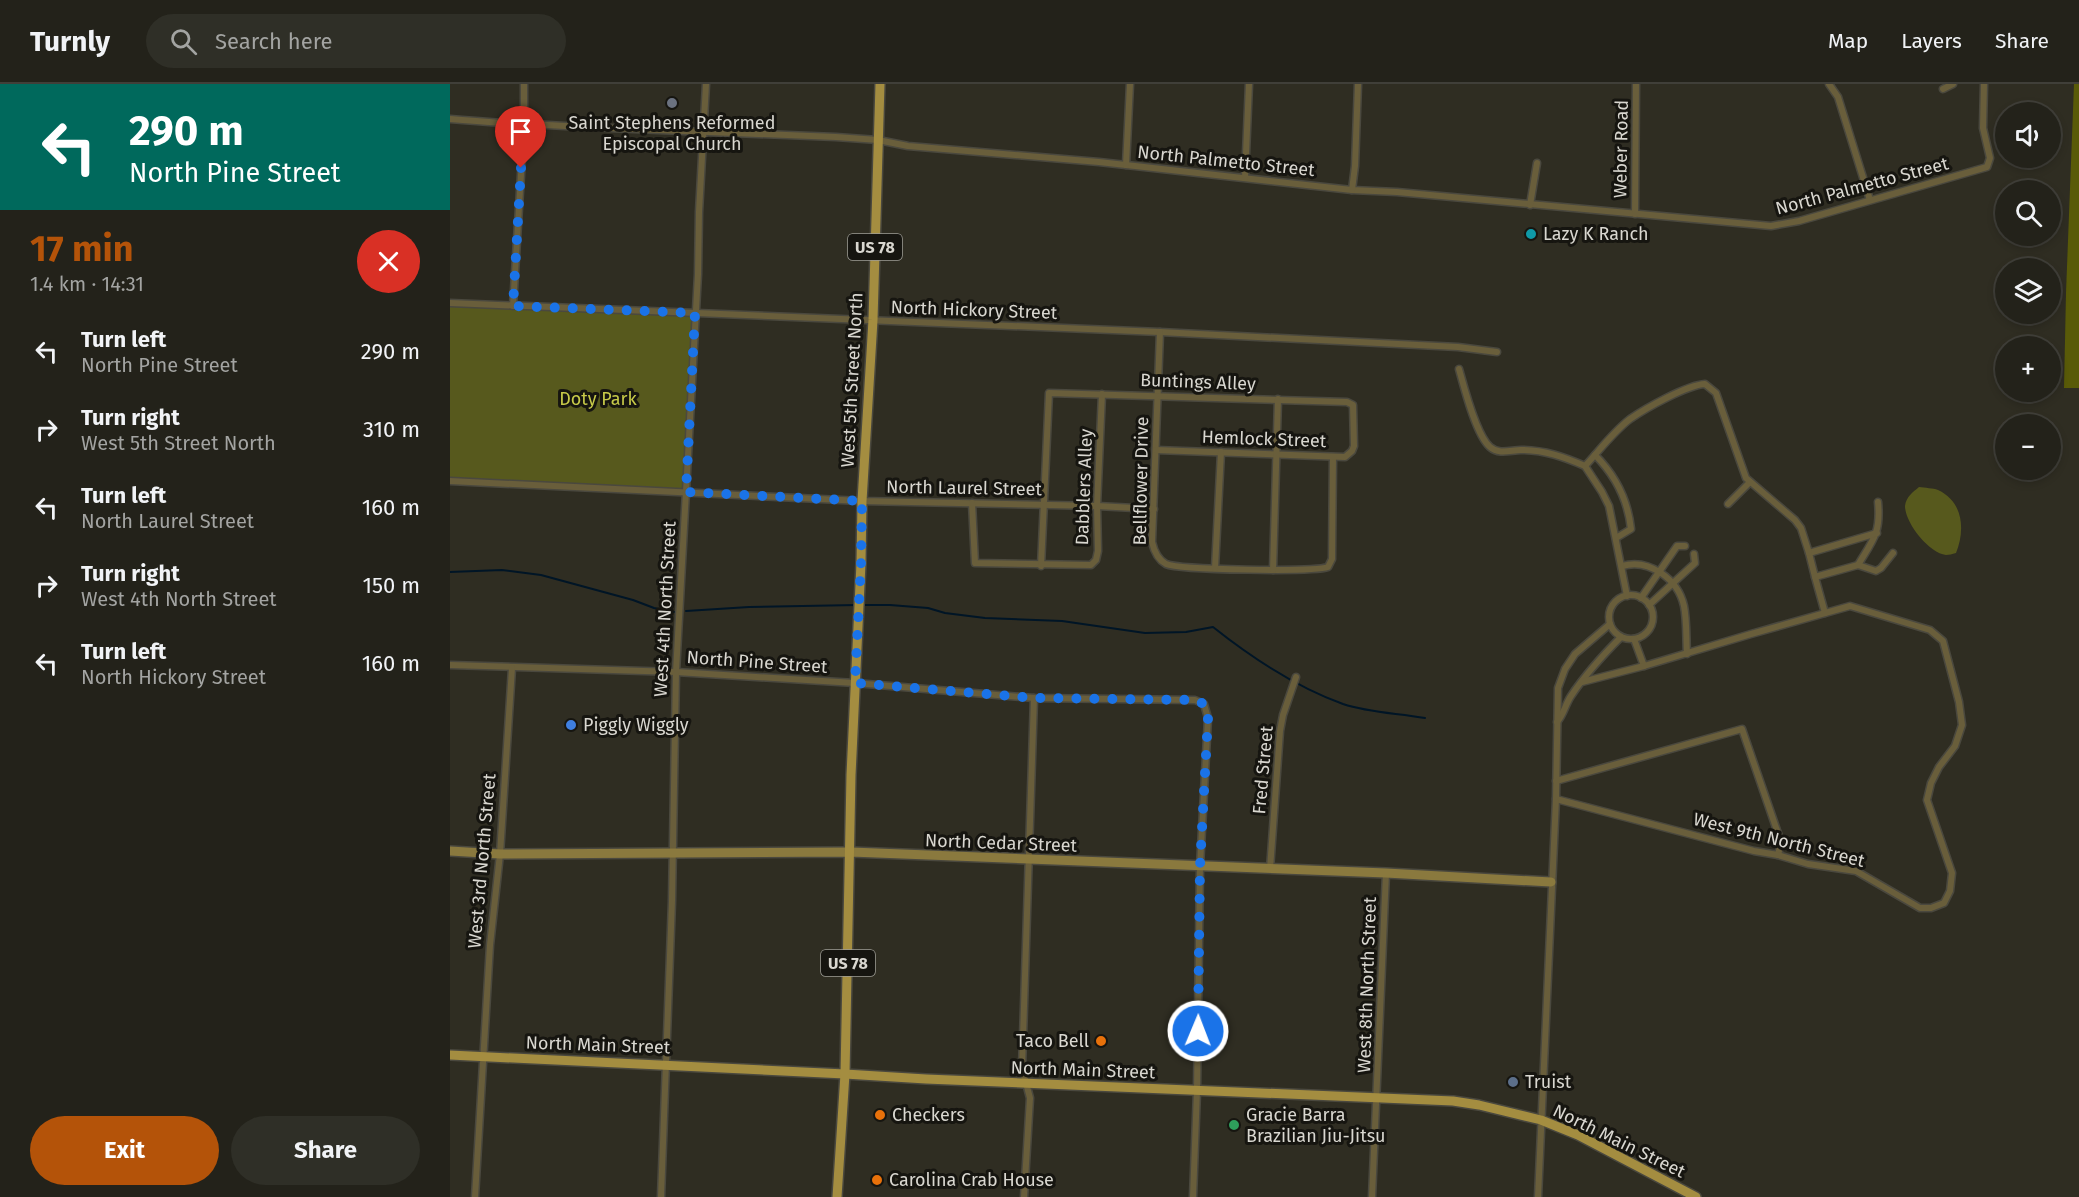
<!DOCTYPE html>
<html lang="en">
<head>
<meta charset="utf-8">
<style>
  :root { --surface:#23221a; --page:#2f2f27; --text:#f1f3f6; --muted:#a3a4a2; --line:#403f39; --accent:#b45309 }
  body { margin:0; font-family:"Fira Sans",sans-serif; background:var(--page); color:var(--text); height:100vh; display:flex; flex-direction:column; font-size:22px; white-space:nowrap }
  * { box-sizing:border-box; margin:0 }
  p { font-size:20px; color:var(--muted) }
  .icon { flex:none; width:33px; height:33px; fill:none; stroke:currentColor; stroke-width:2; stroke-linecap:round; stroke-linejoin:round }
  .map { position:relative; flex:1; overflow:hidden }
  .sheet { display:flex; flex-direction:column; background:var(--surface); width:450px }
  .sheet>* { flex:none }
  .hud { background:#00695c; color:#fff; overflow:hidden }
  .controls { position:absolute; left:1545px; top:18px; display:grid; gap:12px }
  .controls a { display:grid; place-items:center; width:66px; height:66px; border-radius:50%; background:var(--surface); box-shadow:0 3px 9px #0003,0 0 0 2px var(--line); font-size:30px }
  .pin { position:absolute; display:grid; place-items:center; width:51px; height:51px; color:#fff; margin:-62px -26px; border-radius:50% 50% 50% 0; rotate:-45deg; box-shadow:0 0 6px #0007 }
  .pin .icon { rotate:45deg }
  .me { position:absolute; width:66px; margin:-33px; rotate:1deg; stroke-linejoin:round; filter:drop-shadow(0 0 4px #0008) }
  .turn { display:flex; align-items:center; gap:21px; height:126px; padding:0 30px; font-size:27px }
  .turn .icon { width:78px; height:78px; stroke-width:2.5 }
  .turn b { display:block; font-size:42px; line-height:51px }
  .round { display:grid; place-items:center; flex:none; width:63px; height:63px; border-radius:32px; background:var(--page) }
  .overview { display:flex; align-items:center; justify-content:space-between; height:102px; padding:0 30px }
  h1 { font-size:36px; font-weight:700; line-height:45px; color:var(--accent) }
  .primary-button { display:flex; gap:12px; margin-top:auto; padding:12px 30px }
  .primary-button a { flex:1; height:69px; border-radius:36px; background:var(--accent); color:#fff; font-size:24px; font-weight:700; line-height:69px; text-align:center }
  .primary-button a+a { background:var(--page); color:var(--text) }
  ul { padding:0; list-style:none }
  li { display:flex; align-items:center; gap:18px; height:78px; padding:0 30px }
  li div { flex:1 }
  li b { display:block; font-size:22px }
  li em { font-style:normal }
  header { display:flex; align-items:center; gap:36px; box-sizing:border-box; height:84px; padding:0 30px; background:var(--surface); border-bottom:2px solid var(--line) }
  header strong { font-size:28px }
  nav { display:flex; gap:33px; margin-inline-start:auto; font-size:21px }
  .search { width:420px; height:54px; background:var(--page); display:flex; align-items:center; gap:15px; box-sizing:border-box; padding:0 21px; border-radius:33px; color:var(--muted); font-size:22px }
  main { display:flex; flex:1; min-height:0 }
  .map>svg:first-child { display:block }
  .green { fill:#57591d }
  .forest { fill:#595a08 }
  .lines { fill:none; stroke-linecap:round; stroke-linejoin:round }
  .stream { stroke:#001526; stroke-width:2 }
  .street-casing { stroke:#4a483e; stroke-width:9 }
  .secondary-casing { stroke:#4a483e; stroke-width:12 }
  .primary-casing { stroke:#4a483e; stroke-width:12 }
  .street { stroke:#695e3b; stroke-width:6 }
  .secondary { stroke:#8a793e; stroke-width:9 }
  .primary { stroke:#a48d40; stroke-width:9 }
  .route { stroke:#1a73e8; stroke-width:10; stroke-dasharray:0 18 }
  .worship-dot { fill:#6b7280; stroke:#161510; stroke-width:2 }
  .culture-dot { fill:#0f9aa8; stroke:#161510; stroke-width:2 }
  .shop-dot { fill:#3f7fe0; stroke:#161510; stroke-width:2 }
  .food-dot { fill:#e8710a; stroke:#161510; stroke-width:2 }
  .service-dot { fill:#5c6f8a; stroke:#161510; stroke-width:2 }
  .leisure-dot { fill:#2e9e5b; stroke:#161510; stroke-width:2 }
  .labels { text-anchor:middle; dominant-baseline:central; stroke-width:6; stroke-linejoin:round; paint-order:stroke }
  .shield { fill:#161510; stroke:#9e9d96; stroke-width:1.5 }
  .shield-label { font-size:16px; font-weight:bold; fill:#d9d7d0 }
  .poi-label { font-size:18px; fill:#d9d7d0; stroke:#161510; text-anchor:start }
  .street-label { font-size:18px; fill:#d9d7d0; stroke:#161510 }
  .park-label { font-size:18px; fill:#c7ca49; stroke:#161510 }
</style>
</head>
<body>
<header>
<strong>Turnly</strong>
<div class="search"><svg class="icon" aria-label="search" viewBox="0 0 24 24"><circle cx="10" cy="10" r="6"/><path d="M15 15l6 6"/></svg>Search here</div>
<nav><a>Map</a><a>Layers</a><a>Share</a></nav>
</header>
<main>
<section class="sheet">
<div class="hud">
<div class="turn"><svg class="icon" aria-label="left" viewBox="0 0 24 24"><path d="M17 20v-9H6M10 6l-5 5 5 5"/></svg><div><b>290 m</b>North Pine Street</div></div>
</div>
<div class="overview"><div><h1>17 min</h1><p>1.4 km · 14:31</p></div><a class="round" style="background:#d93025;color:#fff"><svg class="icon" aria-label="close" viewBox="0 0 24 24"><path d="M6 6l12 12M18 6L6 18"/></svg></a></div>
<ul>
<li><svg class="icon" aria-label="left" viewBox="0 0 24 24"><path d="M17 20v-9H6M10 6l-5 5 5 5"/></svg><div><b>Turn left</b><p>North Pine Street</p></div><em>290 m</em></li>
<li><svg class="icon" aria-label="right" viewBox="0 0 24 24"><path d="M7 20v-9h11M14 6l5 5-5 5"/></svg><div><b>Turn right</b><p>West 5th Street North</p></div><em>310 m</em></li>
<li><svg class="icon" aria-label="left" viewBox="0 0 24 24"><path d="M17 20v-9H6M10 6l-5 5 5 5"/></svg><div><b>Turn left</b><p>North Laurel Street</p></div><em>160 m</em></li>
<li><svg class="icon" aria-label="right" viewBox="0 0 24 24"><path d="M7 20v-9h11M14 6l5 5-5 5"/></svg><div><b>Turn right</b><p>West 4th North Street</p></div><em>150 m</em></li>
<li><svg class="icon" aria-label="left" viewBox="0 0 24 24"><path d="M17 20v-9H6M10 6l-5 5 5 5"/></svg><div><b>Turn left</b><p>North Hickory Street</p></div><em>160 m</em></li>
</ul>
<div class="primary-button"><a>Exit</a><a>Share</a></div>
</section>
<div class="map">
<svg width="1629" height="1113" viewBox="0 0 1629 1113">
  <rect width="100%" height="100%" fill="#2f2d22"/>
  <g class="green">
    <polygon points="0,219 245,229 236,408 0,397"/>
    <path d="M1469,403C1475,404 1483,404 1488,406C1514,418 1515,447 1506,469C1502,470 1499,471 1496,471C1479,469 1455,439 1455,422C1456,413 1463,408 1469,403Z"/>
  </g>
  <polygon class="forest" points="1624,0 1629,0 1629,304 1614,304 1616,209"/>
  <g class="lines">
    <g class="stream">
      <polyline points="0,488 52,486 91,491 183,516 204,524 224,528"/>
      <path d="M412,521H440L478,524L495,529L535,534L612,537L695,549L736,548L763,543C802,574 846,603 893,620C920,629 948,629 975,634"/>
      <polyline points="236,527 299,523 407,521"/>
    </g>
    <defs>
      <g id="street">
        <polyline points="1379,0 1388,13 1420,116"/>
        <polyline points="1493,5 1503,0"/>
        <path d="M0,35C53,40 107,41 160,44L386,53L428,56L458,62L649,78L902,106L947,108L1321,142L1349,137L1537,83L1540,74L1533,44L1534,0"/>
        <polyline points="676,81 680,0"/>
        <polyline points="795,93 799,0"/>
        <polyline points="902,106 905,82 908,0"/>
        <polyline points="1080,121 1087,79"/>
        <polyline points="1185,130 1186,0"/>
        <polyline points="0,219 710,248 1008,263 1047,268"/>
        <polyline points="63,222 74,41 74,0"/>
        <path d="M710,248L702,458C704,467 707,475 716,480C730,486 864,488 878,483L882,475L883,373"/>
        <path d="M1009,285C1014,303 1026,351 1040,363C1049,371 1061,366 1071,366C1095,366 1114,373 1135,382"/>
        <path d="M1145,371C1166,392 1178,417 1181,445L1166,454"/>
        <polyline points="0,397 412,417 647,422 704,425"/>
        <polyline points="522,419 525,479 641,481 646,476 648,467 647,422 652,310"/>
        <polyline points="1278,420 1300,398"/>
        <path d="M1408,481C1423,456 1431,449 1428,418"/>
        <polyline points="591,482 599,309 897,318 903,321 904,362 902,367 895,373 706,366"/>
        <path d="M1172,482C1199,474 1228,495 1234,522C1237,537 1236,554 1237,570"/>
        <polyline points="765,484 771,368"/>
        <polyline points="823,486 828,315"/>
        <polyline points="1365,493 1359,469 1427,449"/>
        <circle cx="1181" cy="533" r="22"/>
        <path d="M1177,512L1159,422L1152,408L1135,382C1149,367 1163,348 1180,335C1196,324 1237,301 1255,300L1266,309L1296,394L1345,436L1351,444L1359,469"/>
        <polyline points="1191,514 1227,462 1235,462"/>
        <polyline points="1199,521 1245,479 1244,470"/>
        <polyline points="1375,529 1365,493 1408,481 1426,487 1431,484 1443,469"/>
        <polyline points="1184,555 1194,582"/>
        <polyline points="0,581 226,588 405,599 584,614 745,616 754,620 758,634 750,782 747,1007 743,1113"/>
        <path d="M1107,638C1114,630 1115,621 1121,612C1135,591 1153,571 1171,553"/>
        <polyline points="1106,697 1292,645 1331,758 1328,771"/>
        <polyline points="1106,715 1304,767 1328,771 1358,780 1406,787 1470,824 1481,824 1494,819 1500,807 1502,789 1477,716 1481,699 1489,683 1505,662 1512,641 1509,618 1493,557 1480,546 1400,522 1301,550 1194,582 1132,598"/>
        <polyline points="820,785 830,647 833,631 846,593"/>
        <polyline points="25,1113 40,861 50,770 62,584"/>
        <polyline points="211,1113 222,817 226,588 248,190 249,128 256,0"/>
        <polyline points="574,1113 580,1014 572,984 584,614"/>
        <polyline points="922,1113 936,789"/>
        <polyline points="1088,1113 1106,715 1108,604 1115,585 1125,570 1160,540"/>
      </g>
      <polyline id="secondary" points="0,767 50,770 401,768 936,789 1101,798"/>
      <g id="primary">
        <polyline points="0,971 395,990 476,995 1003,1017 1029,1021 1091,1036 1128,1051 1246,1113"/>
        <polyline points="387,1113 395,990 401,691 411,479 412,417 423,236 430,0"/>
      </g>
    </defs>
    <use href="#street" class="street-casing"/>
    <use href="#secondary" class="secondary-casing"/>
    <use href="#primary" class="primary-casing"/>
    <use href="#street" class="street"/>
    <use href="#secondary" class="secondary"/>
    <use href="#primary" class="primary"/>
  </g>
  <g class="lines">
    <polyline class="route" points="71,84 63,222 245,229 236,408 412,417 411,479 405,599 584,614 745,616 754,620 758,634 750,782 748,947"/>
  </g>
  <circle class="worship-dot" cx="222" cy="19" r="6"/>
  <circle class="culture-dot" cx="1081" cy="150" r="6"/>
  <circle class="shop-dot" cx="121" cy="641" r="6"/>
  <g class="food-dot">
    <circle cx="651" cy="957" r="6"/>
    <circle cx="430" cy="1031" r="6"/>
    <circle cx="427" cy="1096" r="6"/>
  </g>
  <circle class="service-dot" cx="1063" cy="998" r="6"/>
  <circle class="leisure-dot" cx="784" cy="1041" r="6"/>
  <g class="labels">
    <g class="shield">
      <rect x="398" y="150" width="54" height="26" rx="4.5"/>
      <rect x="371" y="866" width="54" height="26" rx="4.5"/>
    </g>
    <g class="shield-label">
      <text x="425" y="163">US 78</text>
      <text x="398" y="879">US 78</text>
    </g>
    <g class="poi-label">
      <text x="222" y="39" text-anchor="middle">Saint Stephens Reformed<tspan x="222" dy="21">Episcopal Church</tspan></text>
      <text x="1093" y="150">Lazy K Ranch</text>
      <text x="133" y="641">Piggly Wiggly</text>
      <text x="639" y="957" text-anchor="end">Taco Bell</text>
      <text x="1075" y="998">Truist</text>
      <text x="442" y="1031">Checkers</text>
      <text x="796" y="1031">Gracie Barra<tspan x="796" dy="21">Brazilian Jiu-Jitsu</tspan></text>
      <text x="439" y="1096">Carolina Crab House</text>
    </g>
    <g class="street-label">
      <text transform="translate(1171 65) rotate(-89)">Weber Road</text>
      <text transform="translate(776 77) rotate(6)">North Palmetto Street</text>
      <text transform="translate(1412 102) rotate(-15)">North Palmetto Street</text>
      <text transform="translate(524 226) rotate(2)">North Hickory Street</text>
      <text transform="translate(402 296) rotate(-87)">West 5th Street North</text>
      <text transform="translate(748 298) rotate(2)">Buntings Alley</text>
      <text transform="translate(814 355) rotate(2)">Hemlock Street</text>
      <text transform="translate(691 397) rotate(-89)">Bellflower Drive</text>
      <text transform="translate(634 403) rotate(-88)">Dabblers Alley</text>
      <text transform="translate(514 404) rotate(1)">North Laurel Street</text>
      <text transform="translate(215 525) rotate(-87)">West 4th North Street</text>
      <text transform="translate(307 578) rotate(4)">North Pine Street</text>
      <text transform="translate(813 686) rotate(-85)">Fred Street</text>
      <text transform="translate(1329 756) rotate(14)">West 9th North Street</text>
      <text transform="translate(551 759) rotate(2)">North Cedar Street</text>
      <text transform="translate(32 777) rotate(-85)">West 3rd North Street</text>
      <text transform="translate(917 901) rotate(-88)">West 8th North Street</text>
      <text transform="translate(148 961) rotate(2)">North Main Street</text>
      <text transform="translate(633 986) rotate(2)">North Main Street</text>
      <text transform="translate(1169 1057) rotate(26)">North Main Street</text>
    </g>
    <g class="park-label">
      <text x="148" y="315">Doty Park</text>
    </g>
  </g>
</svg>
<div class="controls">
<a><svg class="icon" aria-label="sound" viewBox="0 0 24 24"><path d="M4 9h4l5-4v14l-5-4H4zM17 9q2 3 0 6"/></svg></a>
<a><svg class="icon" aria-label="search" viewBox="0 0 24 24"><circle cx="10" cy="10" r="6"/><path d="M15 15l6 6"/></svg></a>
<a><svg class="icon" aria-label="layers" viewBox="0 0 24 24"><path d="M12 4l9 5-9 5-9-5zM3 14l9 5 9-5"/></svg></a>
<a>+</a>
<a>−</a>
</div>
<div class="pin" style="left:71px;top:84px;background:#d93025"><svg class="icon" aria-label="arrive" viewBox="0 0 24 24"><path d="M6 21V4h12l-3 4 3 4H6"/></svg></div>
<svg class="me" style="left:748px;top:947px" viewBox="-20 -20 40 40"><circle r="17" fill="#1a73e8" stroke="#fff" stroke-width="3"/><path d="M0-11L8 9 0 5-8 9z" fill="#fff"/></svg>
</div>
</main>
</body>
</html>
